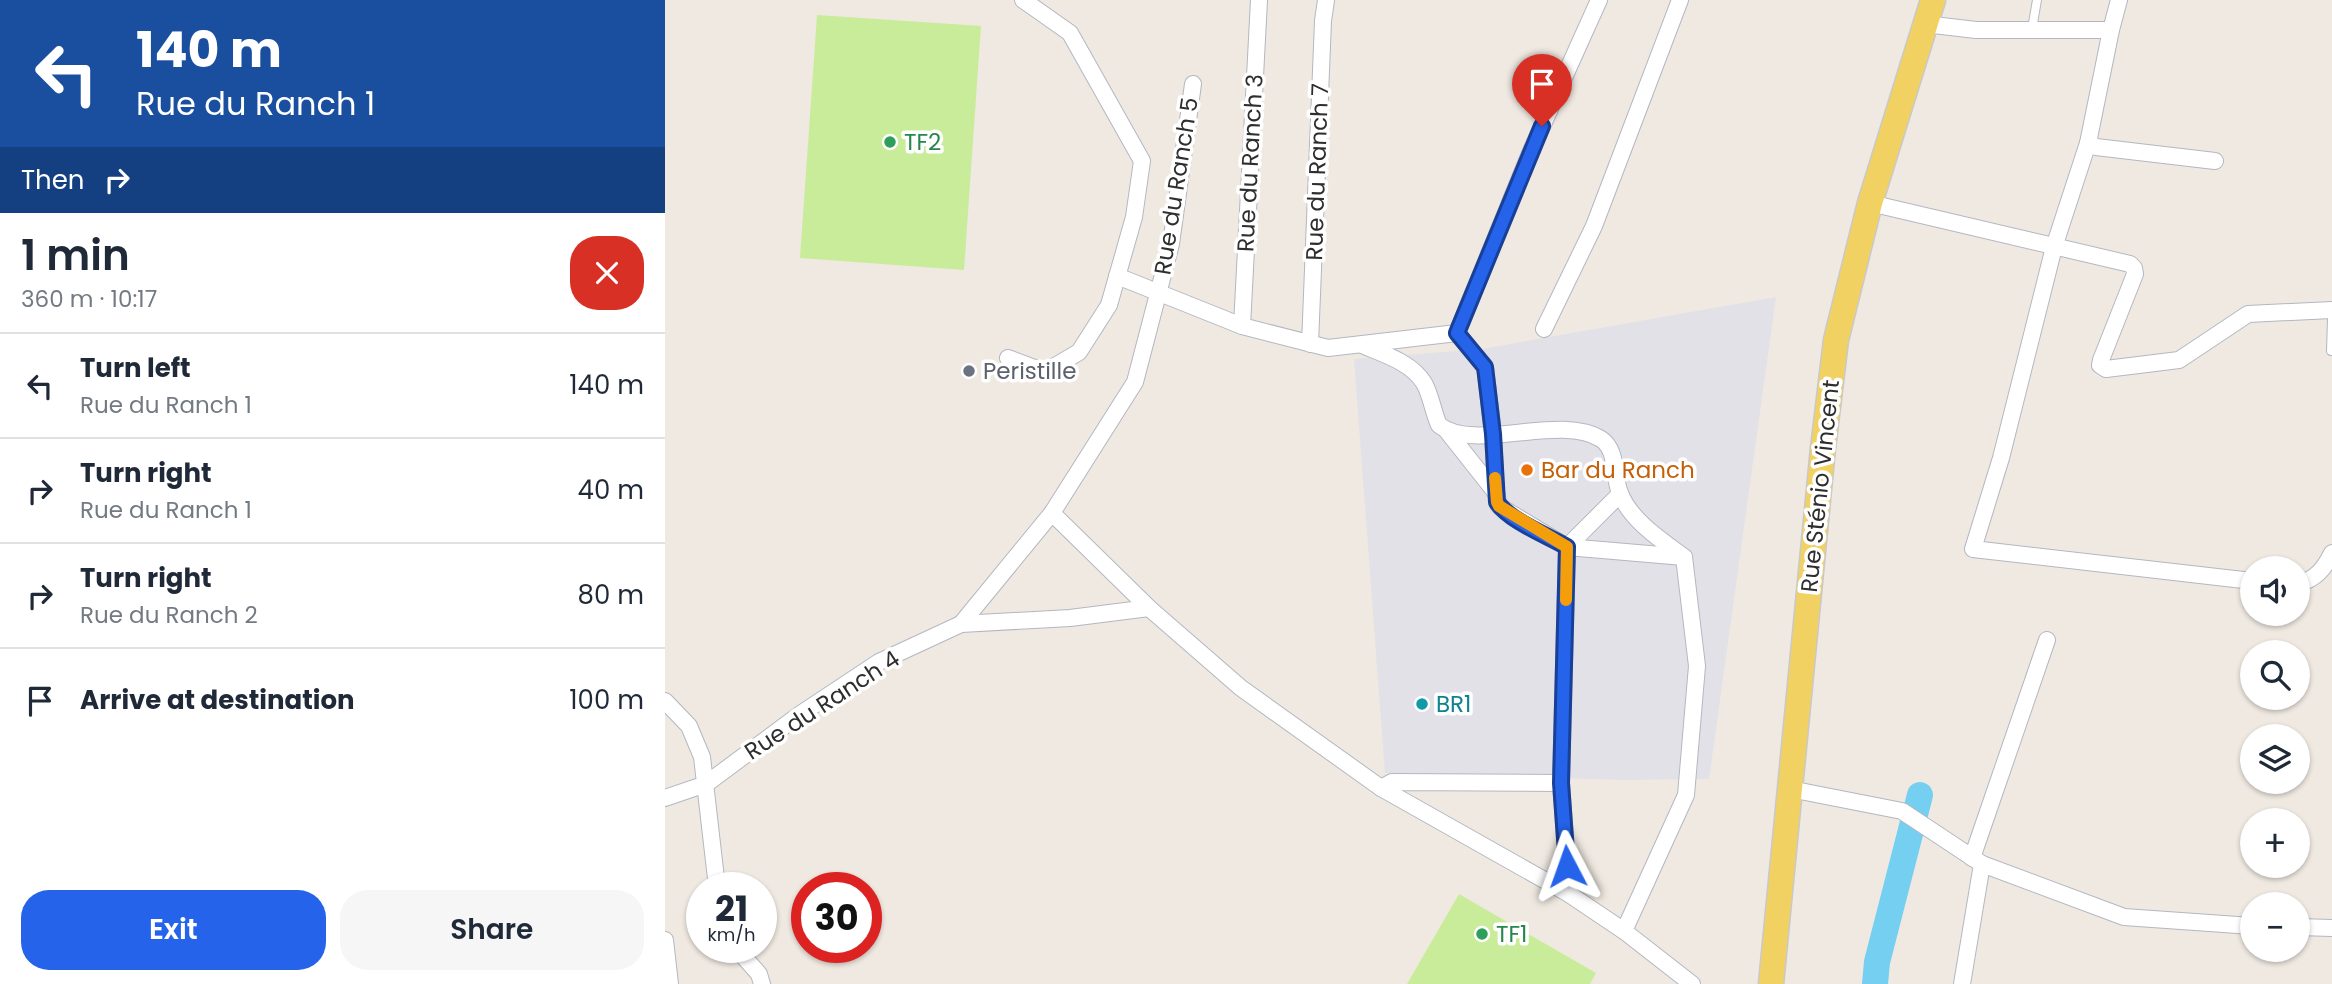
<!DOCTYPE html>
<html lang="en">
<head>
<meta charset="utf-8">
<style>
  :root { --surface:#fff; --page:#f6f6f7; --text:#1f2937; --muted:#747a83; --line:#e0e1e3; --accent:#2563eb }
  body { margin:0; font-family:Poppins,sans-serif; background:var(--page); color:var(--text); height:100vh; display:flex; flex-direction:column; font-size:26px; white-space:nowrap }
  * { box-sizing:border-box; margin:0 }
  p { font-size:23px; color:var(--muted) }
  .icon { flex:none; width:38px; height:38px; fill:none; stroke:currentColor; stroke-width:2; stroke-linecap:round; stroke-linejoin:round }
  .map { position:relative; flex:1; overflow:hidden }
  .panel { display:flex; flex-direction:column; background:var(--surface); width:665px }
  .panel>* { flex:none }
  .banner { background:#1a4fa0; color:#fff; overflow:hidden }
  .tools { position:absolute; left:1575px; top:556px; display:grid; gap:14px }
  .tools a { display:grid; place-items:center; width:70px; height:70px; border-radius:50%; background:var(--surface); box-shadow:0 2px 5px #0004; font-size:35px }
  .speed { position:absolute; left:21px; top:872px; display:flex; gap:14px; font-size:35px; font-weight:700; text-align:center }
  .speed>* { display:grid; place-content:center; width:91px; height:91px; border-radius:50%; background:var(--surface); box-shadow:0 2px 5px #0004; line-height:1 }
  .speed small { font-size:18px; font-weight:400 }
  .speed .limit { border:10px solid #d22; background:#fff; color:#111 }
  .pin { position:absolute; display:grid; place-items:center; width:60px; height:60px; color:#fff; margin:-72px -30px; border-radius:50% 50% 50% 0; rotate:-45deg; box-shadow:0 0 7px #0007 }
  .pin .icon { rotate:45deg }
  .me { position:absolute; width:77px; margin:-38px; rotate:356deg; stroke-linejoin:round; filter:drop-shadow(0 0 5px #0008) }
  .turn { display:flex; align-items:center; gap:24px; height:147px; padding:0 21px; font-size:32px }
  .turn .icon { width:91px; height:91px; stroke-width:2.5 }
  .turn b { display:block; font-size:49px; line-height:60px }
  .then { display:flex; align-items:center; height:66px; padding:0 21px; background:#0003; gap:14px; font-size:26px }
  .round { display:grid; place-items:center; flex:none; width:74px; height:74px; border-radius:28px; background:var(--page) }
  .overview { display:flex; align-items:center; justify-content:space-between; height:119px; padding:0 21px }
  h1 { font-size:42px; font-weight:600; line-height:52px }
  .action { display:flex; gap:14px; margin-top:auto; padding:14px 21px }
  .action a { flex:1; height:80px; border-radius:28px; background:var(--accent); color:#fff; font-size:28px; font-weight:600; line-height:80px; text-align:center }
  .action a+a { background:var(--page); color:var(--text) }
  ul { padding:0; list-style:none }
  li { display:flex; align-items:center; gap:21px; height:105px; padding:0 21px; border-top:2px solid var(--line) }
  li div { flex:1 }
  li b { display:block; font-size:26px }
  li em { font-style:normal }
  main { display:flex; flex:1; min-height:0 }
  .map>svg:first-child { display:block }
  .industrial { fill:#e3e1e8 }
  .pitch { fill:#c9ec9a }
  .lines { fill:none; stroke-linecap:round; stroke-linejoin:round }
  .river { stroke:#75cff0; stroke-width:26 }
  .lane-casing { stroke:#b4b7c1; stroke-width:10 }
  .street-casing { stroke:#b4b7c1; stroke-width:18 }
  .primary-casing { stroke:#c9c9c9; stroke-width:27 }
  .lane { stroke:#fff; stroke-width:8 }
  .street { stroke:#fff; stroke-width:16 }
  .primary { stroke:#f2d163; stroke-width:24 }
  .route-casing { stroke:#184099; stroke-width:18 }
  .route { stroke:#2563eb; stroke-width:12 }
  .slow { stroke:#f59e0b; stroke-width:12 }
  .leisure-dot { fill:#2e9e5b; stroke:#fff; stroke-width:2.5 }
  .worship-dot { fill:#6b7280; stroke:#fff; stroke-width:2.5 }
  .food-dot { fill:#e8710a; stroke:#fff; stroke-width:2.5 }
  .culture-dot { fill:#0f9aa8; stroke:#fff; stroke-width:2.5 }
  .labels { text-anchor:middle; dominant-baseline:central; stroke-width:7; stroke-linejoin:round; paint-order:stroke }
  .leisure-label { font-size:23px; fill:#27864d; stroke:#fff; text-anchor:start }
  .street-label { font-size:23px; fill:#2e2e2e; stroke:#fff }
  .worship-label { font-size:23px; fill:#5b616d; stroke:#fff; text-anchor:start }
  .food-label { font-size:23px; fill:#c56008; stroke:#fff; text-anchor:start }
  .culture-label { font-size:23px; fill:#0d838f; stroke:#fff; text-anchor:start }
</style>
</head>
<body>
<main>
<section class="panel">
<div class="banner">
<div class="turn"><svg class="icon" aria-label="left" viewBox="0 0 24 24"><path d="M17 20v-9H6M10 6l-5 5 5 5"/></svg><div><b>140 m</b>Rue du Ranch 1</div></div>
<div class="then">Then<svg class="icon" aria-label="right" viewBox="0 0 24 24"><path d="M7 20v-9h11M14 6l5 5-5 5"/></svg></div>
</div>
<div class="overview"><div><h1>1 min</h1><p>360 m · 10:17</p></div><a class="round" style="background:#d93025;color:#fff"><svg class="icon" aria-label="close" viewBox="0 0 24 24"><path d="M6 6l12 12M18 6L6 18"/></svg></a></div>
<ul>
<li><svg class="icon" aria-label="left" viewBox="0 0 24 24"><path d="M17 20v-9H6M10 6l-5 5 5 5"/></svg><div><b>Turn left</b><p>Rue du Ranch 1</p></div><em>140 m</em></li>
<li><svg class="icon" aria-label="right" viewBox="0 0 24 24"><path d="M7 20v-9h11M14 6l5 5-5 5"/></svg><div><b>Turn right</b><p>Rue du Ranch 1</p></div><em>40 m</em></li>
<li><svg class="icon" aria-label="right" viewBox="0 0 24 24"><path d="M7 20v-9h11M14 6l5 5-5 5"/></svg><div><b>Turn right</b><p>Rue du Ranch 2</p></div><em>80 m</em></li>
<li><svg class="icon" aria-label="arrive" viewBox="0 0 24 24"><path d="M6 21V4h12l-3 4 3 4H6"/></svg><div><b>Arrive at destination</b></div><em>100 m</em></li>
</ul>
<div class="action"><a>Exit</a><a>Share</a></div>
</section>
<div class="map">
<svg width="1667" height="984" viewBox="0 0 1667 984">
  <rect width="100%" height="100%" fill="#efe9e1"/>
  <polygon class="industrial" points="1111,297 1044,779 959,780 720,773 689,359 817,349"/>
  <g class="pitch">
    <polygon points="152,15 316,26 299,270 135,258"/>
    <polygon points="794,894 931,973 925,984 742,984"/>
  </g>
  <g class="lines">
    <polyline class="river" points="1210,984 1212,962 1255,795"/>
    <defs>
      <g id="lane">
        <polyline points="1367,29 1372,0"/>
        <polyline points="1666,351 1667,319"/>
      </g>
      <g id="street">
        <polyline points="1260,24 1311,30 1446,30 1454,0"/>
        <polyline points="1446,30 1423,143 1431,147 1550,161"/>
        <polyline points="1423,143 1389,247 1336,458 1308,549 1587,581"/>
        <polyline points="1205,203 1465,264 1469,268 1470,274 1436,360 1435,365 1441,369 1514,360 1583,314 1667,310"/>
        <polyline points="452,276 577,326 663,348 792,333 820,367 828,434 831,493 834,506 902,547 955,494"/>
        <polyline points="577,326 594,0"/>
        <polyline points="879,329 929,226 1015,0"/>
        <polyline points="792,333 866,151 934,0"/>
        <polyline points="645,344 658,21 661,0"/>
        <path d="M697,345C718,354 746,362 759,383C766,395 768,412 774,425C810,453 894,413 936,439C953,450 948,477 955,493C965,520 997,541 1019,557"/>
        <polyline points="343,358 380,372 414,352 444,305 469,217 477,161 405,33 358,0"/>
        <polyline points="782,431 831,493"/>
        <polyline points="387,513 484,608 576,688 716,788 904,894 959,931 1027,984"/>
        <path d="M1633,584C1651,579 1659,569 1667,553"/>
        <polyline points="296,624 387,513 470,382 506,244 528,84"/>
        <polyline points="0,701 24,726 37,757 52,887"/>
        <polyline points="716,788 727,782 896,783"/>
        <polyline points="1125,789 1237,811 1317,864 1459,917 1587,926"/>
        <polyline points="0,798 41,784 134,715 214,662 296,624 405,618 484,608"/>
        <polyline points="1307,858 1382,640"/>
        <polyline points="904,894 896,783 902,547 1019,557 1032,666 1021,795 959,931"/>
        <polyline points="1633,927 1667,928"/>
        <polyline points="0,940 5,984"/>
        <polyline points="70,947 94,974 97,984"/>
        <polyline points="1297,984 1317,864"/>
      </g>
      <polyline id="primary" points="1106,984 1158,448 1171,340 1205,203 1268,0"/>
    </defs>
    <use href="#lane" class="lane-casing"/>
    <use href="#street" class="street-casing"/>
    <use href="#primary" class="primary-casing"/>
    <use href="#lane" class="lane"/>
    <use href="#street" class="street"/>
    <use href="#primary" class="primary"/>
  </g>
  <g class="lines">
    <defs>
      <path id="route" d="M877,126L792,333L820,367L828,434L832,502C843,520 883,536 902,547L896,783L902,866"/>
    </defs>
    <use href="#route" class="route-casing"/>
    <use href="#route" class="route"/>
    <polyline class="slow" points="830,478 832,502 834,506 902,547 901,600"/>
  </g>
  <g class="leisure-dot">
    <circle cx="225" cy="142" r="7"/>
    <circle cx="817" cy="934" r="7"/>
  </g>
  <circle class="worship-dot" cx="304" cy="371" r="7"/>
  <circle class="food-dot" cx="862" cy="470" r="7"/>
  <circle class="culture-dot" cx="757" cy="704" r="7"/>
  <g class="labels">
    <g class="leisure-label">
      <text x="239" y="142">TF2</text>
      <text x="831" y="934">TF1</text>
    </g>
    <g class="street-label">
      <text transform="translate(585 163) rotate(-87)">Rue du Ranch 3</text>
      <text transform="translate(652 172) rotate(-88)">Rue du Ranch 7</text>
      <text transform="translate(511 186) rotate(-81)">Rue du Ranch 5</text>
      <text transform="translate(1155 486) rotate(-84)">Rue Sténio Vincent</text>
      <text transform="translate(157 705) rotate(-33)">Rue du Ranch 4</text>
    </g>
    <g class="worship-label">
      <text x="318" y="371">Peristille</text>
    </g>
    <g class="food-label">
      <text x="876" y="470">Bar du Ranch</text>
    </g>
    <g class="culture-label">
      <text x="771" y="704">BR1</text>
    </g>
  </g>
</svg>
<div class="tools">
<a><svg class="icon" aria-label="sound" viewBox="0 0 24 24"><path d="M4 9h4l5-4v14l-5-4H4zM17 9q2 3 0 6"/></svg></a>
<a><svg class="icon" aria-label="search" viewBox="0 0 24 24"><circle cx="10" cy="10" r="6"/><path d="M15 15l6 6"/></svg></a>
<a><svg class="icon" aria-label="layers" viewBox="0 0 24 24"><path d="M12 4l9 5-9 5-9-5zM3 14l9 5 9-5"/></svg></a>
<a>+</a>
<a>−</a>
</div>
<div class="speed"><div>21<small>km/h</small></div><div class="limit">30</div></div>
<div class="pin" style="left:877px;top:126px;background:#d93025"><svg class="icon" aria-label="arrive" viewBox="0 0 24 24"><path d="M6 21V4h12l-3 4 3 4H6"/></svg></div>
<svg class="me" style="left:902px;top:866px" viewBox="-20 -20 40 40"><path d="M0-17L14 15 0 8-14 15z" fill="#2563eb" stroke="#fff" stroke-width="4"/></svg>
</div>
</main>
</body>
</html>
